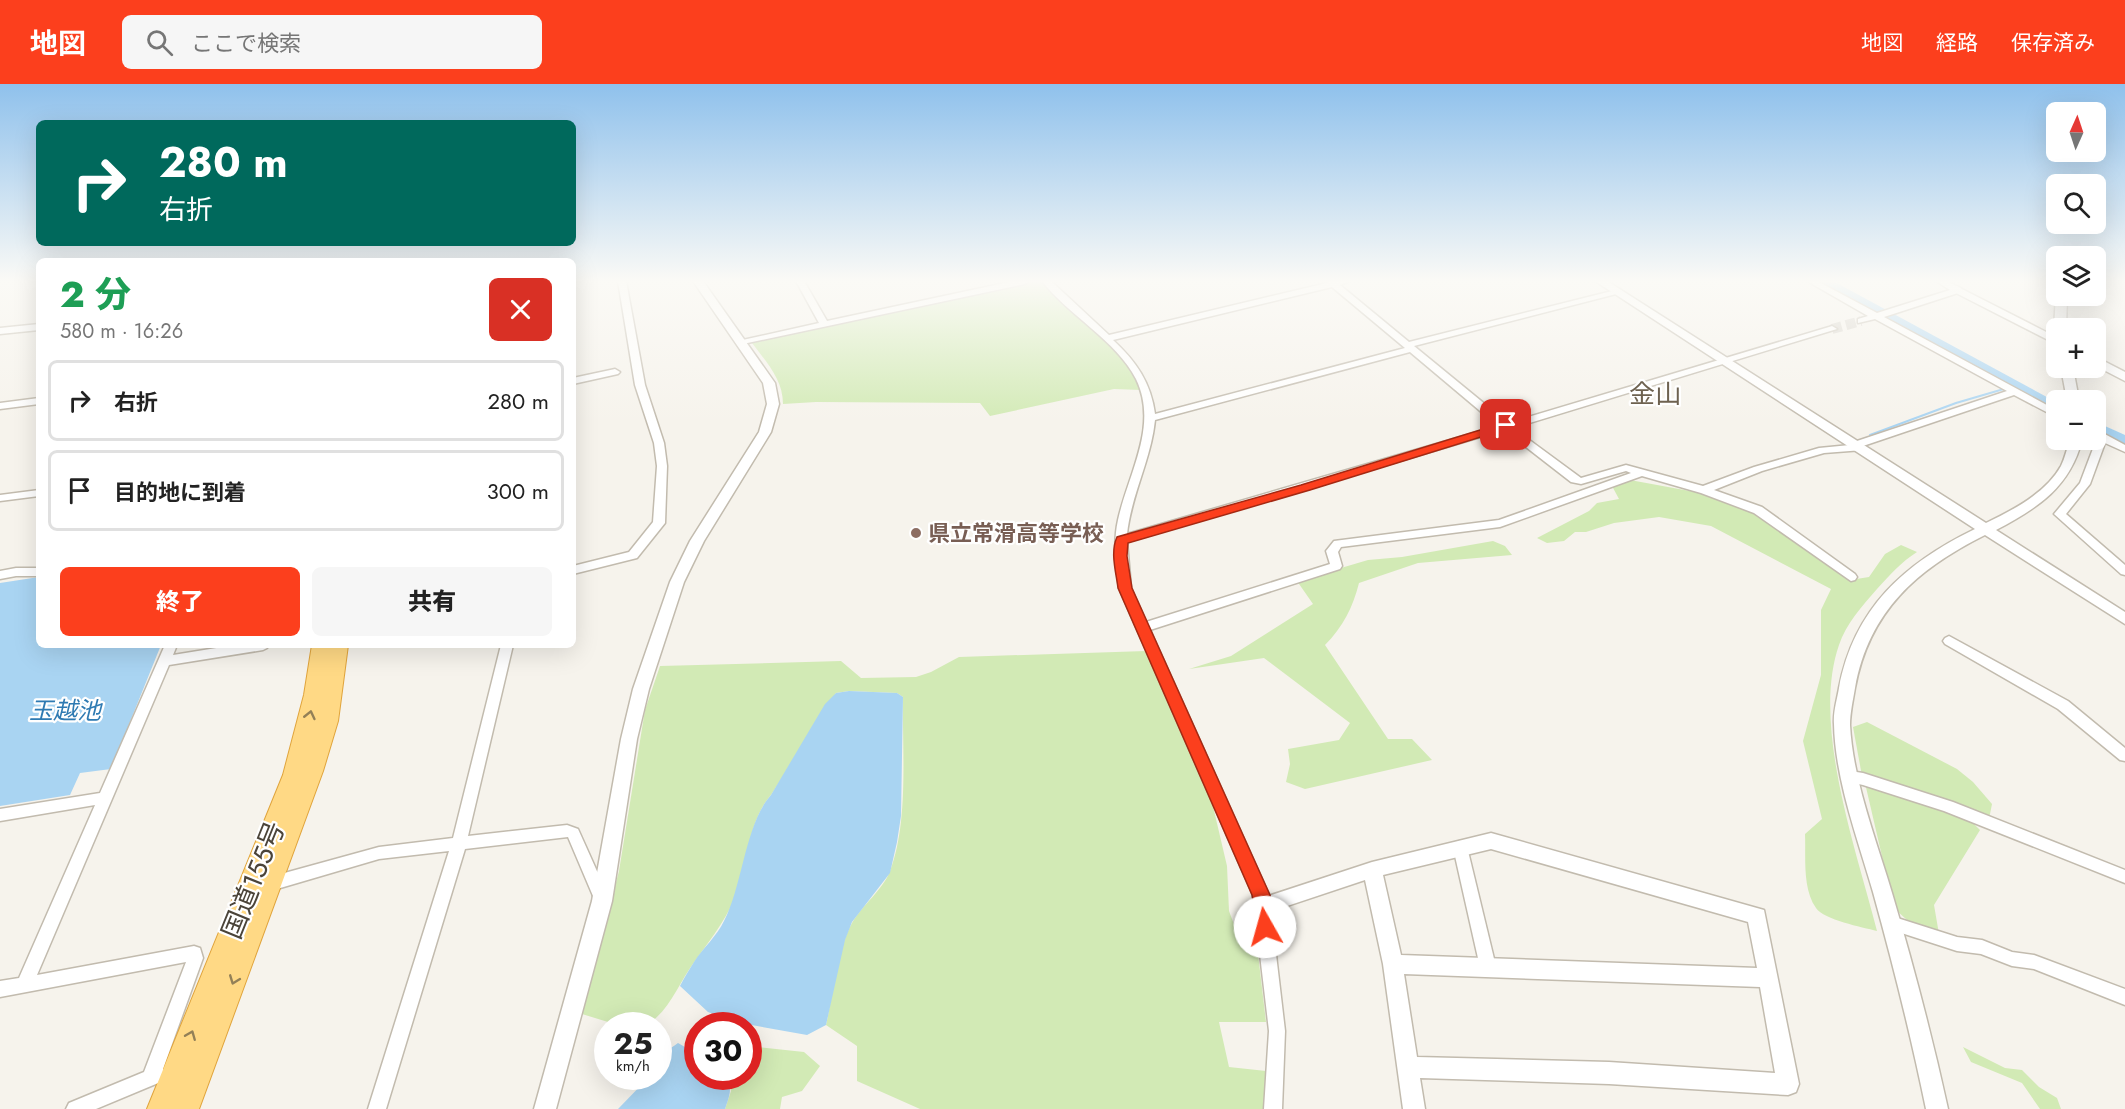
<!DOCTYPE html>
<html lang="ja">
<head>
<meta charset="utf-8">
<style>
  :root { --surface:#fff; --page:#f6f6f6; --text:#222; --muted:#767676; --line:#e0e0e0; --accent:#fc3f1d }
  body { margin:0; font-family:Jost,"Noto Sans JP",sans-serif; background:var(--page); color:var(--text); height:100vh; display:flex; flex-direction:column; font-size:22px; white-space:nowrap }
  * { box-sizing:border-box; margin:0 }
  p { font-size:20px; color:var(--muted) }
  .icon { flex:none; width:33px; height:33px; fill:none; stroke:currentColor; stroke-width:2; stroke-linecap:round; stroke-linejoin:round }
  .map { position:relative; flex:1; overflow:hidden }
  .panel { position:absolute; left:36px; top:174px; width:540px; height:390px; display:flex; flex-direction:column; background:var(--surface); border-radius:9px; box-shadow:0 6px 24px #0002 }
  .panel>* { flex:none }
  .top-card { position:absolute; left:36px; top:36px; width:540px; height:126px; border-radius:9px; box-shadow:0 6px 24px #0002; background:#00695c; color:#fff; overflow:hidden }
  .needle { width:39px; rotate:3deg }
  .controls { position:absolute; left:2046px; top:18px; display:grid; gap:12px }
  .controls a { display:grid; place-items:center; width:60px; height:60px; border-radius:9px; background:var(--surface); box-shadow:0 6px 24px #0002; font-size:30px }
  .speed { position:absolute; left:594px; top:928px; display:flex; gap:12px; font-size:30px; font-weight:700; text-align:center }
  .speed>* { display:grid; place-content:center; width:78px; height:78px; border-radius:50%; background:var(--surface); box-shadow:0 6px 24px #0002; line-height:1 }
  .speed small { font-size:15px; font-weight:400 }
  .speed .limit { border:9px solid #d22; background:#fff; color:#111 }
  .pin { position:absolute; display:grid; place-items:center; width:51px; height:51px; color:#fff; margin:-26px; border-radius:12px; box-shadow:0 3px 9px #0006 }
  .me { position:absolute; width:66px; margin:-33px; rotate:353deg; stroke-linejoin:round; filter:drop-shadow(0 0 4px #0008) }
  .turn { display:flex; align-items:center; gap:21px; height:126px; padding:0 24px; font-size:27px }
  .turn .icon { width:78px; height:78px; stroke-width:2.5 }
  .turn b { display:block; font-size:42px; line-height:51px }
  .round { display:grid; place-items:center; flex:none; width:63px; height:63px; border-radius:9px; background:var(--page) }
  .summary { display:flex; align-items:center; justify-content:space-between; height:102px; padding:0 24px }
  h1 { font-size:36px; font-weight:800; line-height:45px; color:#1e9e55 }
  .button { display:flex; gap:12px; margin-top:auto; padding:12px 24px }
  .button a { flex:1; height:69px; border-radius:9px; background:var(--accent); color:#fff; font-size:24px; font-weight:800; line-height:69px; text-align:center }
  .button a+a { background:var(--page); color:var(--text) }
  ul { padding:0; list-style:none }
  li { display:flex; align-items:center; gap:18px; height:81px; margin:0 12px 9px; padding:0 12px; border:3px solid var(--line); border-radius:9px }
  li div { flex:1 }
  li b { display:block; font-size:22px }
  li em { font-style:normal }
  header { display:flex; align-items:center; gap:36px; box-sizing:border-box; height:84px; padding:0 30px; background:var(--accent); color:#fff }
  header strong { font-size:28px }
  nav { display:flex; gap:33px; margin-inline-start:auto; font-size:21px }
  .search { width:420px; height:54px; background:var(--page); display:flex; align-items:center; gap:15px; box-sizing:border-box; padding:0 21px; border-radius:9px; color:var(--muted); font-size:22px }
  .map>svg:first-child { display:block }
  .green { fill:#d2eab5 }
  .water { fill:#a9d4f2 }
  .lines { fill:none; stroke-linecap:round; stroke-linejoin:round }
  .stream { stroke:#a9d4f2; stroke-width:2 }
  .river { fill:#a9d4f2; fill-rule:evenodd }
  .minor-tunnel { stroke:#d4d0c8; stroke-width:10; stroke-dasharray:10 4.5; stroke-linecap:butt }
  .minor-casing { stroke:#c2bbae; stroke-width:3 }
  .tertiary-casing { stroke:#c2bbae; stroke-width:3 }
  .trunk-casing { stroke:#e0a43c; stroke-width:2 }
  .minor { fill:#fff; fill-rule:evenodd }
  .tertiary { fill:#fff; fill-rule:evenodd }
  .trunk { fill:#ffd985; fill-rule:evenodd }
  .oneway { stroke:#938057 }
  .route { fill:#fc3f1d; stroke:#a42913; stroke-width:1.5 }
  .education-dot { fill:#8d6e63; stroke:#fff; stroke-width:2 }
  .labels { text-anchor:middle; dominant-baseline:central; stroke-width:4.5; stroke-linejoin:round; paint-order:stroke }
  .education-label { font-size:22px; font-weight:bold; fill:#785e54; stroke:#fff; text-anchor:start }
  .water-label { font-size:24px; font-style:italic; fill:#2e7ab2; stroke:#fff }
  .quarter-label { font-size:26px; fill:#6e6250; stroke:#fff }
  .near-street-label { font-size:27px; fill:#4b4439; stroke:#fff }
</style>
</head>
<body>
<header>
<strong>地図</strong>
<div class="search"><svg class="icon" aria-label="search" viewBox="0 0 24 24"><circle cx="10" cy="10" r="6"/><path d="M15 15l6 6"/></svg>ここで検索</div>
<nav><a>地図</a><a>経路</a><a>保存済み</a></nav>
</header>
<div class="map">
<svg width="2125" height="1025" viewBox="0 0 2125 1025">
  <rect width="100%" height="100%" fill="#f6f3ec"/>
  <g class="green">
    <path d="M1032,197H1042L1124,274L1134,286L1142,306L1114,305L990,332L980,319L816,318L783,320C783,295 766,278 752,259Z"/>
    <path d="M1630,396L1717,412L1754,425L1850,496L1869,493L1885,470L1901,461L1917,468C1901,478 1890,491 1877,505C1862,522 1846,540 1839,561C1811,641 1857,767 1877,847C1862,843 1824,836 1816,824C1802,804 1806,773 1805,750L1822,735L1803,657L1821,591V526L1831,505L1711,442L1659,433L1614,439L1586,448H1575L1564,457L1547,459L1537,454L1589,427L1597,419L1619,415L1612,402Z"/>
    <path d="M1493,457L1505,462L1512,471L1418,479L1359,499C1353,523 1343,543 1325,561L1388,655H1412L1432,676L1305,705L1286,698L1290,680L1288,665L1339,656L1350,639L1264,574L1189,585L1231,572L1313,520L1297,497L1368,476L1402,473Z"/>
    <path d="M1146,567L1212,718L1227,782L1229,827L1241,859L1258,870L1266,938H1219L1229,983L1266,987L1264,1025H920L857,997V962L826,941C833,911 837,866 852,839C862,821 883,806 890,787C909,738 902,665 903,613L897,609L849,607L836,609L771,711C750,735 748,772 739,802C730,831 713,852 695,877C677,901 672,924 646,942H621L582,930L619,787L645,626L660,582L841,577L861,594L916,593L931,588L959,573Z"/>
    <polygon points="1867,638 1957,685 1973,698 1992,720 1989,735 1862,692 1853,643"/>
    <polygon points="1865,699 1965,731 1980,746 1934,821 1939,850 1907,836 1894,824"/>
    <polygon points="749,962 804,968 820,982 802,1007 782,1013 780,1025 725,1025 731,1007 729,993 748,993"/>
    <polygon points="1963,963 2005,984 2022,986 2039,1003 2057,1014 2061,1025 2040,1025 2022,999 1971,978"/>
  </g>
  <g class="water">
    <polygon points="39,493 39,561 161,561 111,685 80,689 70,711 0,722 0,499"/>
    <path d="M849,607L897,609L903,613L901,732L897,758L890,789L852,838L845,856L826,941L807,951L735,938L708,928L680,902C684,894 689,886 694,878C703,864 717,852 724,837C743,800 745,740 771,711L825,620L836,609Z"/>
    <path d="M678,959L697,970L698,993H727C733,1005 729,1013 725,1025H618L649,993H658C658,972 661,971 678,959Z"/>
  </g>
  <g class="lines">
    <polyline class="stream" points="1870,351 1956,319 2014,302"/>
    <g class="river">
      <polygon points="1816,197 1833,197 2056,318 2056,329 2050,327"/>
      <polygon points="2096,338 2125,351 2125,362 2096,349"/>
    </g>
    <polyline class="minor-tunnel" points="1832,245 1861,237"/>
    <defs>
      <g id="minor">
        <polygon points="618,197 626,197 645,301 664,359 667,382 665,439 637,474 573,490 573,482 629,468 653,438 657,382 654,359 635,301"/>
        <polygon points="796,197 804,197 827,237 1014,197 1029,197 1025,200 738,261 738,257 819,239"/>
        <path d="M1042,197H1051L1109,251L1327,199L1326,197H1350L1340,201L1409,258L1620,205V209L1414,262L1508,339L1829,243L1832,242L1837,245L1513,344L1581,394L1626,381L1703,402L1754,383L1819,364L1850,361L1851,359L2007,307L1875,235L1858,239V235L1868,232L1807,197H1817L1877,229L1950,206L1936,197H1946L1961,204V208L1884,233L2056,326V333L2014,311L1863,362L1864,364L1863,366L1824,369L1762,387L1714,406L1762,423L1855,490L1857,493L1855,496L1851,497L1754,429L1701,409L1642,392L1500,443L1341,463L1338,468L1342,482L1340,485L1150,546L1269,811L1285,947L1282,1025H1264L1269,947L1253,811L1119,504C1116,481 1113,458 1118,436C1128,390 1159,342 1136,295C1117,257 1067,230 1042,197ZM1332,203L1405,264L1155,330C1151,299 1136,277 1113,256ZM1410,268L1498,342L1127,450C1131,411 1151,376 1155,336ZM1504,346L1571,398L1581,400L1626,387L1631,389L1499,436L1334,457L1326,467L1330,480L1146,538L1131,504L1127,458Z"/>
        <polygon points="39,240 39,246 0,250 0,244"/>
        <polygon points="615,285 620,288 618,290 573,300 573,294"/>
        <polygon points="39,314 39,320 0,325 0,319"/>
        <polygon points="2096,347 2101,348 2125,361 2125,368 2105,359 2090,400 2066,430 2125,481 2125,491 2121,490 2054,430 2080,399 2097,354"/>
        <polygon points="39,406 39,412 0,417 0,411"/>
        <polygon points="16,484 39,484 39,492 16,492 0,495 0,487"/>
        <polygon points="1949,552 2068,617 2125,664 2125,677 2120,676 2058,625 1945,560 1943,557 1945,554"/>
        <polygon points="165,561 177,561 173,571 235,561 269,561 267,564 263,566 169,581 37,891 194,862 200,864 203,874 163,985 166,991 163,997 96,1025 66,1025 69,1019 144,988 186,878 0,913 0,897 19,894 95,721 0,737 0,725 100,709"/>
        <polygon points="501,561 513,561 468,752 567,741 578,745 609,814 606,819 601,821 596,819 568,753 465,765 386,1025 368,1025 449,767 379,775 270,807 265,805 262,800 265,795 270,793 379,763 453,754"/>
        <polygon points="1850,687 1863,689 1953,718 2125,786 2125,799 1944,727 1863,701 1845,697 1843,693 1845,689"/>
        <polygon points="1460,757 1465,759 1467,763 1496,883 1494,888 1488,890 1482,888 1480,883 1453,763 1455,759"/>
        <polygon points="1891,832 1957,853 1982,856 2012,868 2034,871 2125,905 2125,921 2034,885 2012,882 1981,870 1957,867 1886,844 1883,839 1886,834"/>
      </g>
      <g id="tertiary">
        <polygon points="693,197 703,197 775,299 779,320 771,348 704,457 684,498 649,605 637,655 612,817 556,1025 534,1025 592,817 621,655 633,605 670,498 690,457 759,348 767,320 763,299"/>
        <path d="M1595,197H1607L1986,439C2013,426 2046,409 2061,382C2065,374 2067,364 2070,356H2082C2070,403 2038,424 1996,446L2125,528V540L1985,451C1917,485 1869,527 1855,604C1853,616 1850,629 1850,641C1853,697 1876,755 1892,809C1913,880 1932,952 1948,1025H1926C1911,952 1893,880 1873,808C1858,756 1835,695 1834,640C1833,628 1837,616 1839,604C1854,524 1905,479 1975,445Z"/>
        <polygon points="1958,203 2056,253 2056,260 1954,208 1953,206"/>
        <polygon points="2056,211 2067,212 2066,244 2056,244 2056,247 2054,244"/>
        <polygon points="2096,273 2125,288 2125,297 2096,282"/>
        <polygon points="2061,284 2073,284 2079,316 2067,316"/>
        <path d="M1491,749L1764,826L1799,1000L1796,1008L1788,1011L1609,1000L1420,994L1425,1025H1403L1383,880L1365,796L1263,830L1256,828L1253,822L1256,816L1372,778ZM1491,765L1748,838L1757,884L1401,871L1383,791ZM1404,890L1760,903L1775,989L1609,978L1417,973Z"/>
      </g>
      <polygon id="trunk" points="312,561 348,561 338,637 323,687 199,1025 147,1025 283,691 304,611"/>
    </defs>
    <use href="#minor" class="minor-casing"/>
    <use href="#tertiary" class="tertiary-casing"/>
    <use href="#trunk" class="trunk-casing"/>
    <use href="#minor" class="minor"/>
    <use href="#tertiary" class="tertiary"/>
    <use href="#trunk" class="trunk"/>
  </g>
  <defs><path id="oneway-chevron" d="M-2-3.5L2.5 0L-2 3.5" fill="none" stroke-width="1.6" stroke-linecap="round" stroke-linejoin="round" transform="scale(1.5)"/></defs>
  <g class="oneway">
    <use href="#oneway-chevron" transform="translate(310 631) rotate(-77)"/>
    <use href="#oneway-chevron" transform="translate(234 896) rotate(111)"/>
    <use href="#oneway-chevron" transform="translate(191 951) rotate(-68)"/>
  </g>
  <linearGradient id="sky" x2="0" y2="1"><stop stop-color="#8fc1ec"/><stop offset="0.58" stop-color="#fbfaf6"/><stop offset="1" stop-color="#fbfaf6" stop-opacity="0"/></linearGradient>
  <rect width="2125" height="340" fill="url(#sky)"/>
  <path class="route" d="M1506,338L1510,339V344L1310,406L1128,459L1127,472L1132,504L1270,811L1274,843L1271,848L1265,850L1259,848L1252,811L1118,504C1116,488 1110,468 1117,453L1301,401Z"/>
  <circle class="education-dot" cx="916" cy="449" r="6"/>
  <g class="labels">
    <g class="education-label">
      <text x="928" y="449">県立常滑高等学校</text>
    </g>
    <g class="water-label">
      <text x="65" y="626">玉越池</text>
    </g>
    <g class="quarter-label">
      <text x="1655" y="310">金山</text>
    </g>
    <g class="near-street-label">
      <text transform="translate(253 796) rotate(-68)">国道155号</text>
    </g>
  </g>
</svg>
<div class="controls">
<a><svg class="needle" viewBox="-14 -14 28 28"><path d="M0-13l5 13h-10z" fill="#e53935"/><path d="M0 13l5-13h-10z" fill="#767676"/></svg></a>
<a><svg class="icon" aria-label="search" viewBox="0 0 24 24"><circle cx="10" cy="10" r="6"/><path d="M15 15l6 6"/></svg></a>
<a><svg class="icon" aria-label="layers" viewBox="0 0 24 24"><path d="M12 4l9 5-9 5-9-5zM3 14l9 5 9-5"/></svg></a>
<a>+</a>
<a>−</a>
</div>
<div class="speed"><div>25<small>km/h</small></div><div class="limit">30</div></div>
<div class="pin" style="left:1506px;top:341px;background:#d93025"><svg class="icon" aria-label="arrive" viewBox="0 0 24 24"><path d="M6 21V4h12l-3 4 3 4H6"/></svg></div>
<svg class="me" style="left:1265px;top:843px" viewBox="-20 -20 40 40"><circle r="19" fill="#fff"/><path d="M0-13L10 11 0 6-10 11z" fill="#fc3f1d"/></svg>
<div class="top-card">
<div class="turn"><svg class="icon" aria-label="right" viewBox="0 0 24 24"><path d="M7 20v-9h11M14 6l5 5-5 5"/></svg><div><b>280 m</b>右折</div></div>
</div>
<section class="panel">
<div class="summary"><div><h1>2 分</h1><p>580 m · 16:26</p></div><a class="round" style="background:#d93025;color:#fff"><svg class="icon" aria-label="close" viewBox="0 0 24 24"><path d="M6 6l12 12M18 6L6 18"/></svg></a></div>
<ul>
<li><svg class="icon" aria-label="right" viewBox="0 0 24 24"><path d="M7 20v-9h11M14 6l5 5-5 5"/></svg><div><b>右折</b></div><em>280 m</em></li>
<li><svg class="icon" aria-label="arrive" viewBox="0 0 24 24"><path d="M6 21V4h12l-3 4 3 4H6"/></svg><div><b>目的地に到着</b></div><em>300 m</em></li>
</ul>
<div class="button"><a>終了</a><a>共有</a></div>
</section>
</div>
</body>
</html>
